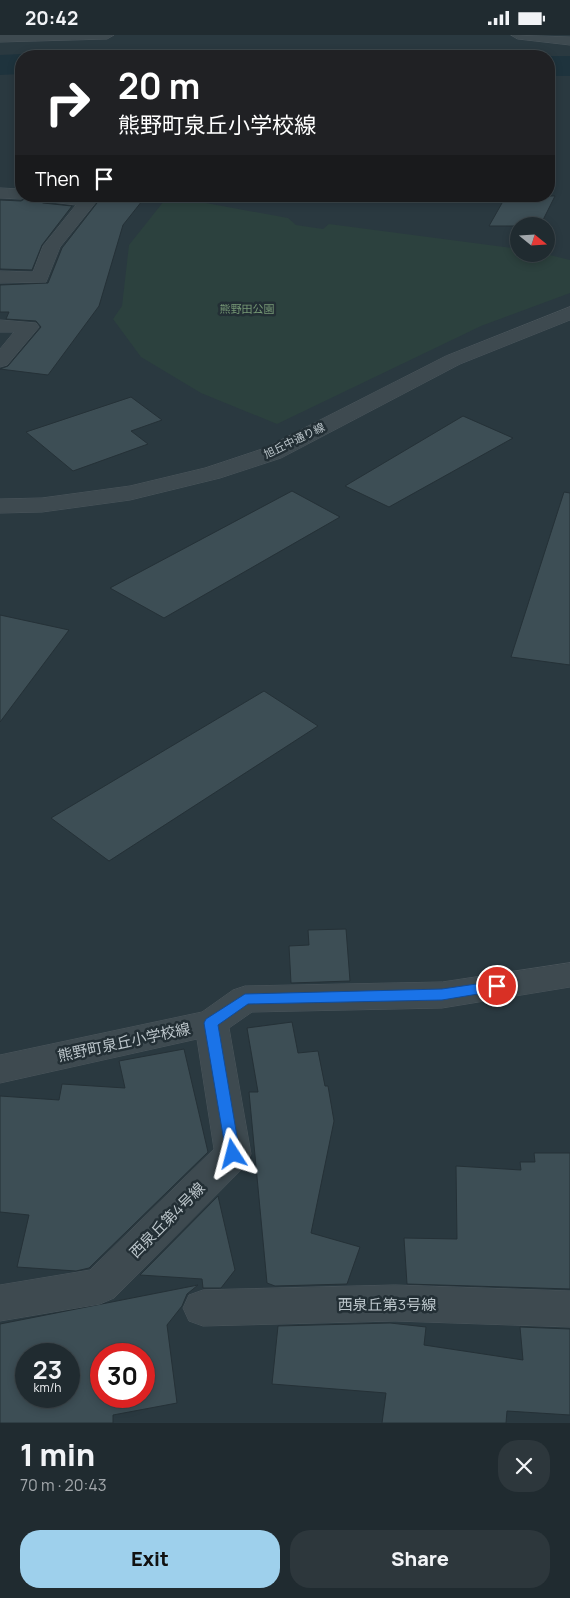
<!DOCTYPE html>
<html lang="en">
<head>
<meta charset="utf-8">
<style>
  :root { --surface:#202b30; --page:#2d373c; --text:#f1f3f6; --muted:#a2a7ab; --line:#3d474c; --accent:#9ed0ec }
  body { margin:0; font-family:Manrope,"Noto Sans JP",sans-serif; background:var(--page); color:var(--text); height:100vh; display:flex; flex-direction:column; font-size:19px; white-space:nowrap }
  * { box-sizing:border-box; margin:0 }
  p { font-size:16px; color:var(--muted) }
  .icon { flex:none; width:28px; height:28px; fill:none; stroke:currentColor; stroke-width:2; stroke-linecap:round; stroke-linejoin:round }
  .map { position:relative; height:1388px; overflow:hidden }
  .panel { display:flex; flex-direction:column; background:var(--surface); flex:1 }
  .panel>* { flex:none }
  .top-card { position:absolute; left:15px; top:15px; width:540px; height:152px; border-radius:20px; box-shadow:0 2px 8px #0003,0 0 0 1px var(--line); background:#202124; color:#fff; overflow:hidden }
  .needle { width:32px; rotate:108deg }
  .buttons { position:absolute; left:510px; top:182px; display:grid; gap:10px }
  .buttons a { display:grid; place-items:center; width:45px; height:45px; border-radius:50%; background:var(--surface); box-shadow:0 2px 8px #0003,0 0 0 1px var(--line); font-size:25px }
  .speed { position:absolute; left:15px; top:1308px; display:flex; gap:10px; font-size:25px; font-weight:700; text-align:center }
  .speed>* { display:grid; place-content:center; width:65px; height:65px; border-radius:50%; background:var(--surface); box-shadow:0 2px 8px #0003,0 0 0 1px var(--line); line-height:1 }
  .speed small { font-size:12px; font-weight:400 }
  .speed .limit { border:8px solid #d22; background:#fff; color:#111 }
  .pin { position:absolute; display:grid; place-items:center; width:42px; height:42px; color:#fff; margin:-21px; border:2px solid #fff; border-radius:50%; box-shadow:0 1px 5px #0007 }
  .me { position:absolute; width:55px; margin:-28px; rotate:351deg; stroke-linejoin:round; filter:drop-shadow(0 0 4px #0008) }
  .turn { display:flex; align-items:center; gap:18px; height:105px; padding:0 20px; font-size:22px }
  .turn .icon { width:65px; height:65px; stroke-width:2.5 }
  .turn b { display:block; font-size:35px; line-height:42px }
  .then { display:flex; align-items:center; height:48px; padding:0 20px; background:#0003; gap:10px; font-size:19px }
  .round { display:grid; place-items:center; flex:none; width:52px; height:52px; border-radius:20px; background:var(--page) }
  .headline { display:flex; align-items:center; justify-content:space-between; height:85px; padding:0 20px }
  h1 { font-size:30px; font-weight:800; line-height:38px }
  .cta { display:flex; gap:10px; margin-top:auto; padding:10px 20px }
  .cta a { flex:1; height:58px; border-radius:20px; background:var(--accent); color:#111; font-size:20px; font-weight:800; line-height:58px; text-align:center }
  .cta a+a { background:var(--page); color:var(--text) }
  .status { display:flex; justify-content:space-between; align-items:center; height:35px; padding:0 25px; background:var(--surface); direction:ltr }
  .status svg { height:14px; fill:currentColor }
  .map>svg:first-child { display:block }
  .green { fill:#2c413e }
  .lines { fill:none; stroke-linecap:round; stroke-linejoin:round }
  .stream { fill:#1e333d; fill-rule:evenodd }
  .river { fill:#1e333d; fill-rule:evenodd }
  .building { fill:#3d4e55; stroke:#253137; fill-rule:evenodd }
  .minor-casing { stroke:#4b565c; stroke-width:1 }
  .tertiary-casing { stroke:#4b565c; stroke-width:1 }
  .minor { fill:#3e4a50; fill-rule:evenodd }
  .tertiary { fill:#3e4a50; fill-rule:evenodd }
  .route { fill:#1a73e8; stroke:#114b97 }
  .labels { text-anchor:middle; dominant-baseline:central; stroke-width:5; stroke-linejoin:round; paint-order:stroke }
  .far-park-label { font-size:11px; fill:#769875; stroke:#232f35 }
  .far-street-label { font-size:11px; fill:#bbc5ca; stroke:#232f35 }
  .near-street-label { font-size:15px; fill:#bbc5ca; stroke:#232f35 }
</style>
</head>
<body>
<div class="status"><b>20:42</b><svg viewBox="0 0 49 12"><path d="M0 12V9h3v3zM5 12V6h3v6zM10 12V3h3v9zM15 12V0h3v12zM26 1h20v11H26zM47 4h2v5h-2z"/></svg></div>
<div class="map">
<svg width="570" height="1388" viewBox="0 0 570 1388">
  <rect width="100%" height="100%" fill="#2a3940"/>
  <polygon class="green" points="168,161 288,183 296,190 323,194 329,189 519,214 519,219 546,219 570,225 570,258 481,291 277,389 201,358 141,322 113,284 122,271 129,210"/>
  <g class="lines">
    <polygon class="stream" points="549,23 570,24 570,28 549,27"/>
    <g class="river">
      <polygon points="21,19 30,21 21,21 21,39 0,40 0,20"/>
      <polygon points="548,21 570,21 570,41 549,41"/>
    </g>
  </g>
  <g class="building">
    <polygon points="30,161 43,168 72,171 42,210 32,235 0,234 0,165 21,166"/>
    <polygon points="94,161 146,161 123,190 99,271 48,340 0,334 8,331 41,292 36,286 6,284 9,277 0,277 0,250 48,248 62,213 97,168"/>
    <polygon points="506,161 555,161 540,191 489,191"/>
    <polygon points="131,362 162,385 131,396 148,409 73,436 26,397"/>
    <polygon points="463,381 513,403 389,472 345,451"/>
    <polygon points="292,456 340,482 164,583 110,553"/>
    <polygon points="564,457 570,458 570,630 511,622"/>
    <polygon points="0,580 69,595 0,687"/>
    <polygon points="264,656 318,691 109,826 51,783"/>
    <polygon points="346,894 350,946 291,948 289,911 309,910 308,895"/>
    <polygon points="292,987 298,1018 318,1016 325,1051 328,1051 334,1086 311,1198 360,1212 347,1249 275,1251 267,1248 249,1057 258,1057 247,993"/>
    <polygon points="184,1014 208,1117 89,1233 76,1236 17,1232 29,1180 0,1177 0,1061 59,1065 62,1049 125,1053 119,1026"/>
    <polygon points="534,1118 570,1118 570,1254 407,1249 404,1203 457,1204 456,1131 521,1135 520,1127 535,1127"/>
    <polygon points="218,1161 235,1235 221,1253 203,1253 202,1244 140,1240"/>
    <path d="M198,1250L187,1259L182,1271L167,1290L177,1368L113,1380V1388H0V1289ZM26,1319H69V1361H26ZM101,1319H144V1361H101Z"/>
    <polygon points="390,1288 426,1292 424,1310 523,1325 520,1292 570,1294 570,1380 507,1376 506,1388 382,1388 386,1358 272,1349 278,1291"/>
  </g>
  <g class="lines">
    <defs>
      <g id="minor">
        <polygon points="0,153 21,154 21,161 28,161 21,164 0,163"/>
        <polygon points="35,161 83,161 94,163 96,167 60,212 46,247 0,248 0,236 33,237 43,211 76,170 43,166"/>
        <polygon points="570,272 570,285 460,329 281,423 220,443 130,465 42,477 0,478 0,464 42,463 130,451 205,433 265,413 446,321"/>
        <polygon points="0,285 36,288 39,292 7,330 0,332 0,314 14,297 0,297"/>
        <polygon points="570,928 570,952 442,973 252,977 229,993 251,1119 246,1130 114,1263 100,1269 0,1286 0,1250 90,1235 214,1114 197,1004 0,1048 0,1020 202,977 233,955 245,951 442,947"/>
        <polygon points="395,1250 570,1256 570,1292 395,1286 203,1291 189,1286 183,1273 189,1260 203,1255"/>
      </g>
      <g id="tertiary">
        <polygon points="0,0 114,0 107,4 0,7"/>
        <polygon points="511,0 570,2 570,10 518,4"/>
      </g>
    </defs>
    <use href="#minor" class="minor-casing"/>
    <use href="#tertiary" class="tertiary-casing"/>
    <use href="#minor" class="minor"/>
    <use href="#tertiary" class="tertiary"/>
  </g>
  <polygon class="route" points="497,946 504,951 502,955 442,965 248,969 218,990 240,1119 238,1124 233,1125 227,1124 204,988 206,984 245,959 442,954"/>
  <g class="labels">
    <g class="far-park-label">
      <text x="247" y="273">熊野田公園</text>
    </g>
    <g class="far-street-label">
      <text transform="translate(294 405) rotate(-26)">旭丘中通り線</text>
    </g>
    <g class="near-street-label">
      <text transform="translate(124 1007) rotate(-12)">熊野町泉丘小学校線</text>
      <text transform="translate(167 1185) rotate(-45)">西泉丘第4号線</text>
      <text x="387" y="1269">西泉丘第3号線</text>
    </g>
  </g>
</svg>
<div class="buttons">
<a><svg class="needle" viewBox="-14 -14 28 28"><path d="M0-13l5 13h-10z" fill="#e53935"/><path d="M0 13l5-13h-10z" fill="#a2a7ab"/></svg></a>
</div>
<div class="speed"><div>23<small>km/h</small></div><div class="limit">30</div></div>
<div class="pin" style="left:497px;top:951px;background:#d93025"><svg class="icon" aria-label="arrive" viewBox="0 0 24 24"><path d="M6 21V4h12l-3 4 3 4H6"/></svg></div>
<svg class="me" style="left:233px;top:1119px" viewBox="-20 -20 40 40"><path d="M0-17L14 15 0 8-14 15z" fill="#1a73e8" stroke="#fff" stroke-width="4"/></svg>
<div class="top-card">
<div class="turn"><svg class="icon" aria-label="right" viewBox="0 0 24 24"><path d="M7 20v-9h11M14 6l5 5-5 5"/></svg><div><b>20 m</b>熊野町泉丘小学校線</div></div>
<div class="then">Then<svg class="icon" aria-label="arrive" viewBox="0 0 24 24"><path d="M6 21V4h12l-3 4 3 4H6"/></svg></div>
</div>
</div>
<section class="panel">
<div class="headline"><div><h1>1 min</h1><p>70 m · 20:43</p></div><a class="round"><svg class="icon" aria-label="close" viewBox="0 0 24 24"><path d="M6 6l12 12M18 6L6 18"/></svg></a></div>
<div class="cta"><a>Exit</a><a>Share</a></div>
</section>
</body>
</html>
